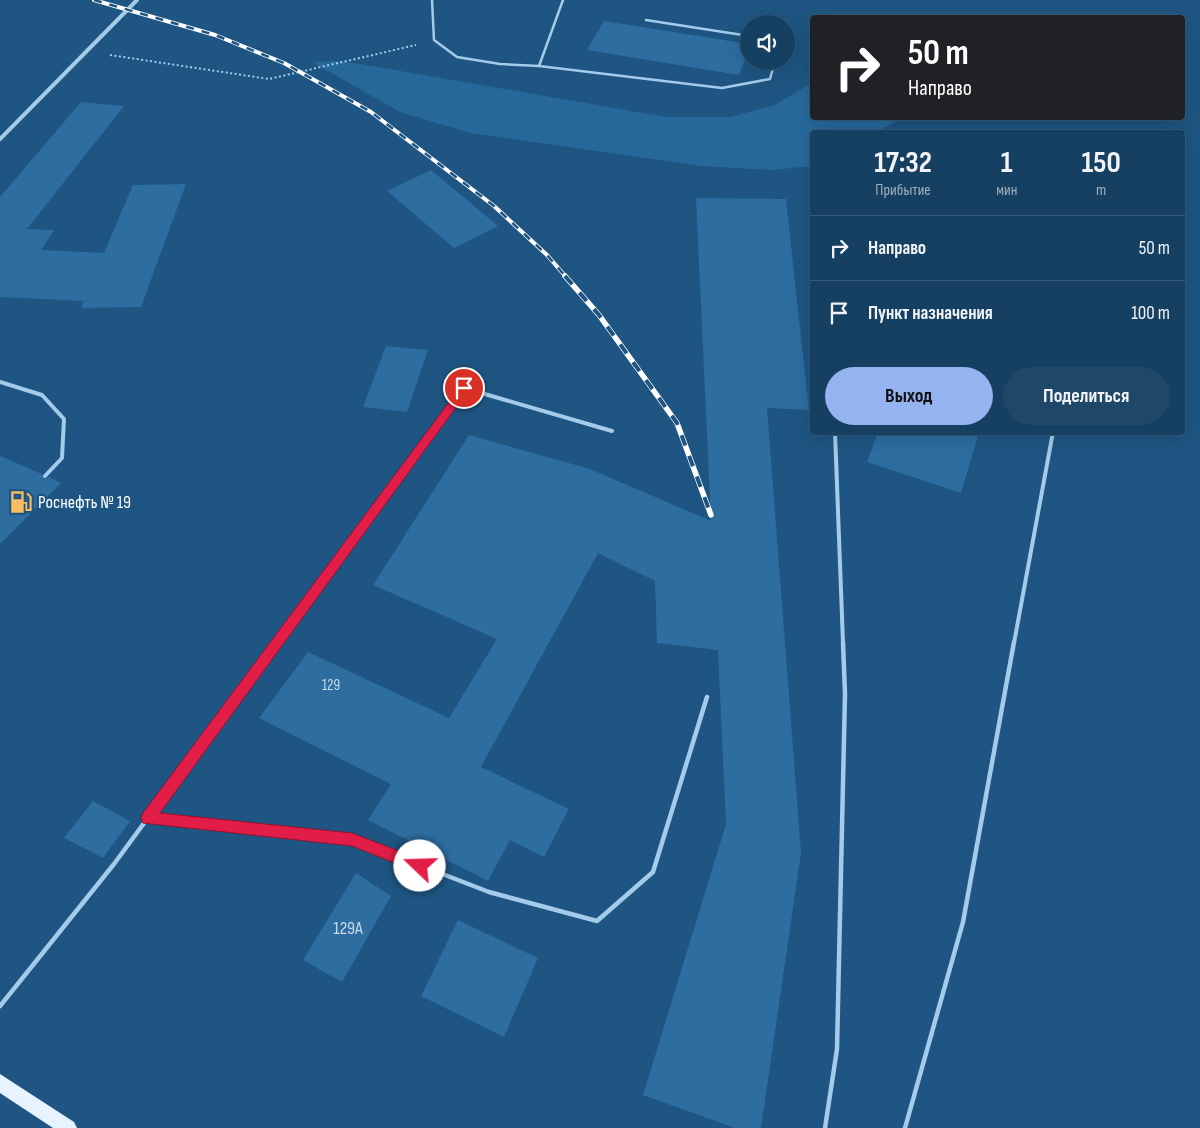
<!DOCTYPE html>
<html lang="ru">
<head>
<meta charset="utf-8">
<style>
  :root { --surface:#164062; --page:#1f4768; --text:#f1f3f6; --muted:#9eafbe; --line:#355977; --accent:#95b2f1 }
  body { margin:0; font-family:"Sofia Sans Condensed",sans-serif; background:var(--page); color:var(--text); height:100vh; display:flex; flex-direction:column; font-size:19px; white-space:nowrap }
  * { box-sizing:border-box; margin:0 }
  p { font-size:16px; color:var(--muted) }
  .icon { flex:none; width:28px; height:28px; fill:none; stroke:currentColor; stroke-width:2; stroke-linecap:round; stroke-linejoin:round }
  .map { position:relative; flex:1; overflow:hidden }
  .panel { position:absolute; left:810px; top:130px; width:375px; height:305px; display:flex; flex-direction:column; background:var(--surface); border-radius:5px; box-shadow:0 5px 20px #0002,0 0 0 1px var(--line) }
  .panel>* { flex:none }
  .banner { position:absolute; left:810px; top:15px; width:375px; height:105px; border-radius:5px; box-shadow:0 5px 20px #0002,0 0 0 1px var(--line); background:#202124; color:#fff; overflow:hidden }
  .tools { position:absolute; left:740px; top:15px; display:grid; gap:10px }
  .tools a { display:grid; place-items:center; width:55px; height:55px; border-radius:50%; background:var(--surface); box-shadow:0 5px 20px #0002,0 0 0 1px var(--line); font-size:25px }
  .pin { position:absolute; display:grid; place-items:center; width:42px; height:42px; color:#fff; margin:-21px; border:2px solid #fff; border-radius:50%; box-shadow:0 1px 5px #0007 }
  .me { position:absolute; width:55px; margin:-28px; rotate:291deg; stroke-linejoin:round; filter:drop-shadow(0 0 4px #0008) }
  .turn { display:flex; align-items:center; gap:18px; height:105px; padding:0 15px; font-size:22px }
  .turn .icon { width:65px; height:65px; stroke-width:2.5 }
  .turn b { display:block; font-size:35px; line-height:42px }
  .eta { display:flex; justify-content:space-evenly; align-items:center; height:85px; text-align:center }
  .eta b { font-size:30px; font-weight:700; line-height:35px }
  .button { display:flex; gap:10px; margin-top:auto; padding:10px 15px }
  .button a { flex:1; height:58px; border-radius:30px; background:var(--accent); color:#111; font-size:20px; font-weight:700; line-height:58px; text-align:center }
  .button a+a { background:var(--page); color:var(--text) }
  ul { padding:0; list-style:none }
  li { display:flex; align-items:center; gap:15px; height:65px; padding:0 15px; border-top:1px solid var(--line) }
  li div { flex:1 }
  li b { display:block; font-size:19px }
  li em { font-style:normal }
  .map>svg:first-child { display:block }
  .green { fill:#27689b }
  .building { fill:#2d6da0 }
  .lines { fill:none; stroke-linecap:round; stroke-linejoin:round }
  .path { stroke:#a4cbe9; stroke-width:2; stroke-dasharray:2 2.5; stroke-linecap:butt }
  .lane-far2 { stroke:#a4cbe9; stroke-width:2.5 }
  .lane-far1 { stroke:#a4cbe9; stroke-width:4 }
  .lane { stroke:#a4cbe9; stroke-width:4.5 }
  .street { stroke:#a4cbe9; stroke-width:4 }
  .primary { fill:#e7f3fe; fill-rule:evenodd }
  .rail-far1-casing { stroke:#fff; stroke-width:4 }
  .rail-casing { stroke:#fff; stroke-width:5.5 }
  .rail-far1 { stroke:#1e5582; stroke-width:2.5; stroke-dasharray:8; stroke-linecap:butt }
  .rail { stroke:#1e5582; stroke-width:4; stroke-dasharray:11; stroke-linecap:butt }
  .route { fill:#e11d48; stroke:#92132f }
  .labels { text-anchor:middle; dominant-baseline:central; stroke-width:5; stroke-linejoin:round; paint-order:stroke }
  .number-label { font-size:15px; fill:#cadae7 }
  .poi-label { font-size:18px; fill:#fff; stroke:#1e5582; text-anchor:start }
  .near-number-label { font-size:18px; fill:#cadae7 }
</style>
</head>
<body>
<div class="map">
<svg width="1200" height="1128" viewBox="0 0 1200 1128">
  <rect width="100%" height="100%" fill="#1e5582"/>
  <polygon class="green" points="343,61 666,117 730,117 775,105 808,85 812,84 812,118 902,118 877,132 812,132 812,166 772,170 701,166 470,133 400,112 312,62"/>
  <g class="building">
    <polygon points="604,21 749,44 749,50 739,75 587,50"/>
    <polygon points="81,102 124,106 27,229 54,230 41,250 104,253 133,185 186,184 141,307 81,308 84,301 0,297 0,197"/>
    <polygon points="431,170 498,226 454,248 387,191"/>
    <polygon points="696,198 786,199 809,410 767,408 801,853 761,1128 735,1128 643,1095 726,824 718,650 657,643 655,581 598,553 481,767 569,809 544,857 510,840 488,881 368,820 391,784 259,718 308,652 449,718 497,639 373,585 469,435 590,469 711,521"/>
    <polygon points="386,346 428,350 407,412 363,407"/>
    <polygon points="878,432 979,432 961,493 867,462"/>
    <polygon points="0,456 42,474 44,479 49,477 61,483 0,544"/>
    <polygon points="93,801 130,821 103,858 64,838"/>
    <polygon points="356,873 391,896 342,982 303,960"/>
    <polygon points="458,920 538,958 504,1037 421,996"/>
  </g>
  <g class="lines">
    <polyline class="path" points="110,55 269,79 416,45"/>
    <g class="lane-far2">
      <polyline points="432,0 434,40 457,57 500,64 539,66 722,88 770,79 775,61"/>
      <polyline points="646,20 749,36"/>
      <polyline points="539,66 563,0"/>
    </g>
    <g class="lane-far1">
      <polyline points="0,382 42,395 64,419 62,458 45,476"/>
      <polyline points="835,432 843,643"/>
      <polyline points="276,643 464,388 612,431"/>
      <polyline points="1014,643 1053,432"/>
    </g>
    <g class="lane">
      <polyline points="148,818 352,839 489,892 597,921 653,872 707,697"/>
      <polyline points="0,1006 114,864 277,642"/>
      <polyline points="825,1128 837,1049 845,694 843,642"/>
      <polyline points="905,1128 963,922 1014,642"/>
    </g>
    <polyline class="street" points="0,139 137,0"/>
    <polygon class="primary" points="0,1074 74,1122 77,1128 53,1128 0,1093"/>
    <defs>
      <polyline id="rail-far1" points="94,0 215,35 284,63 371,112 494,206 547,255 566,277"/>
      <polyline id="rail" points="565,276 599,315 677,423 711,515"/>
    </defs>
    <use href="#rail-far1" class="rail-far1-casing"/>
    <use href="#rail" class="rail-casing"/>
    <use href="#rail-far1" class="rail-far1"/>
    <use href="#rail" class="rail"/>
  </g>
  <polygon class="route" points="464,385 469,388 468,391 160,813 352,833 425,861 427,866 425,871 420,873 352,846 143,823 141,818 143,813 461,386"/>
  <defs>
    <symbol id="fuel-bare" viewBox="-9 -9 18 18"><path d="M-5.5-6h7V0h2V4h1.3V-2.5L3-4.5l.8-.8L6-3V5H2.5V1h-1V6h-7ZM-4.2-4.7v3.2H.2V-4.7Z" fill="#f8bd63" stroke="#1e5582" stroke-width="2.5" paint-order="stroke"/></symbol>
  </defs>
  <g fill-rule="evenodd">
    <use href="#fuel-bare" x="5" y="486" width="32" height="32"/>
  </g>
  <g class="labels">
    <g class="number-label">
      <text x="331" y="685">129</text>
    </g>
    <g class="poi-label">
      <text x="38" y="502">Роснефть № 19</text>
    </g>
    <g class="near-number-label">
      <text x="348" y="928">129А</text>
    </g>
  </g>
</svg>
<div class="tools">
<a><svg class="icon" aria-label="sound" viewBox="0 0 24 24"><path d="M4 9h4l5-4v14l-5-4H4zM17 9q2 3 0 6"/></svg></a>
</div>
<div class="pin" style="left:464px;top:388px;background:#d93025"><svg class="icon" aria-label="arrive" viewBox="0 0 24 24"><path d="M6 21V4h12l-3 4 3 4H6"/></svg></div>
<svg class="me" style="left:420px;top:866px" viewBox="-20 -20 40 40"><circle r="19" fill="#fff"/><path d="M0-13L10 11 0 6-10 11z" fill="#e11d48"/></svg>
<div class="banner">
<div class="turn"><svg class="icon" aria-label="right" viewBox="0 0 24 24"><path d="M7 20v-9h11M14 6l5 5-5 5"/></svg><div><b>50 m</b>Направо</div></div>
</div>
<section class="panel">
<div class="eta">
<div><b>17:32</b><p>Прибытие</p></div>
<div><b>1</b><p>мин</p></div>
<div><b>150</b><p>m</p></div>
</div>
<ul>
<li><svg class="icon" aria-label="right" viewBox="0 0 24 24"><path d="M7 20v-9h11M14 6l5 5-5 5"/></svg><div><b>Направо</b></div><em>50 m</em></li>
<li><svg class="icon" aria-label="arrive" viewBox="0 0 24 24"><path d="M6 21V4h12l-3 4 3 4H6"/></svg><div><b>Пункт назначения</b></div><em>100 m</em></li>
</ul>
<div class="button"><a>Выход</a><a>Поделиться</a></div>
</section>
</div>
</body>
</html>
